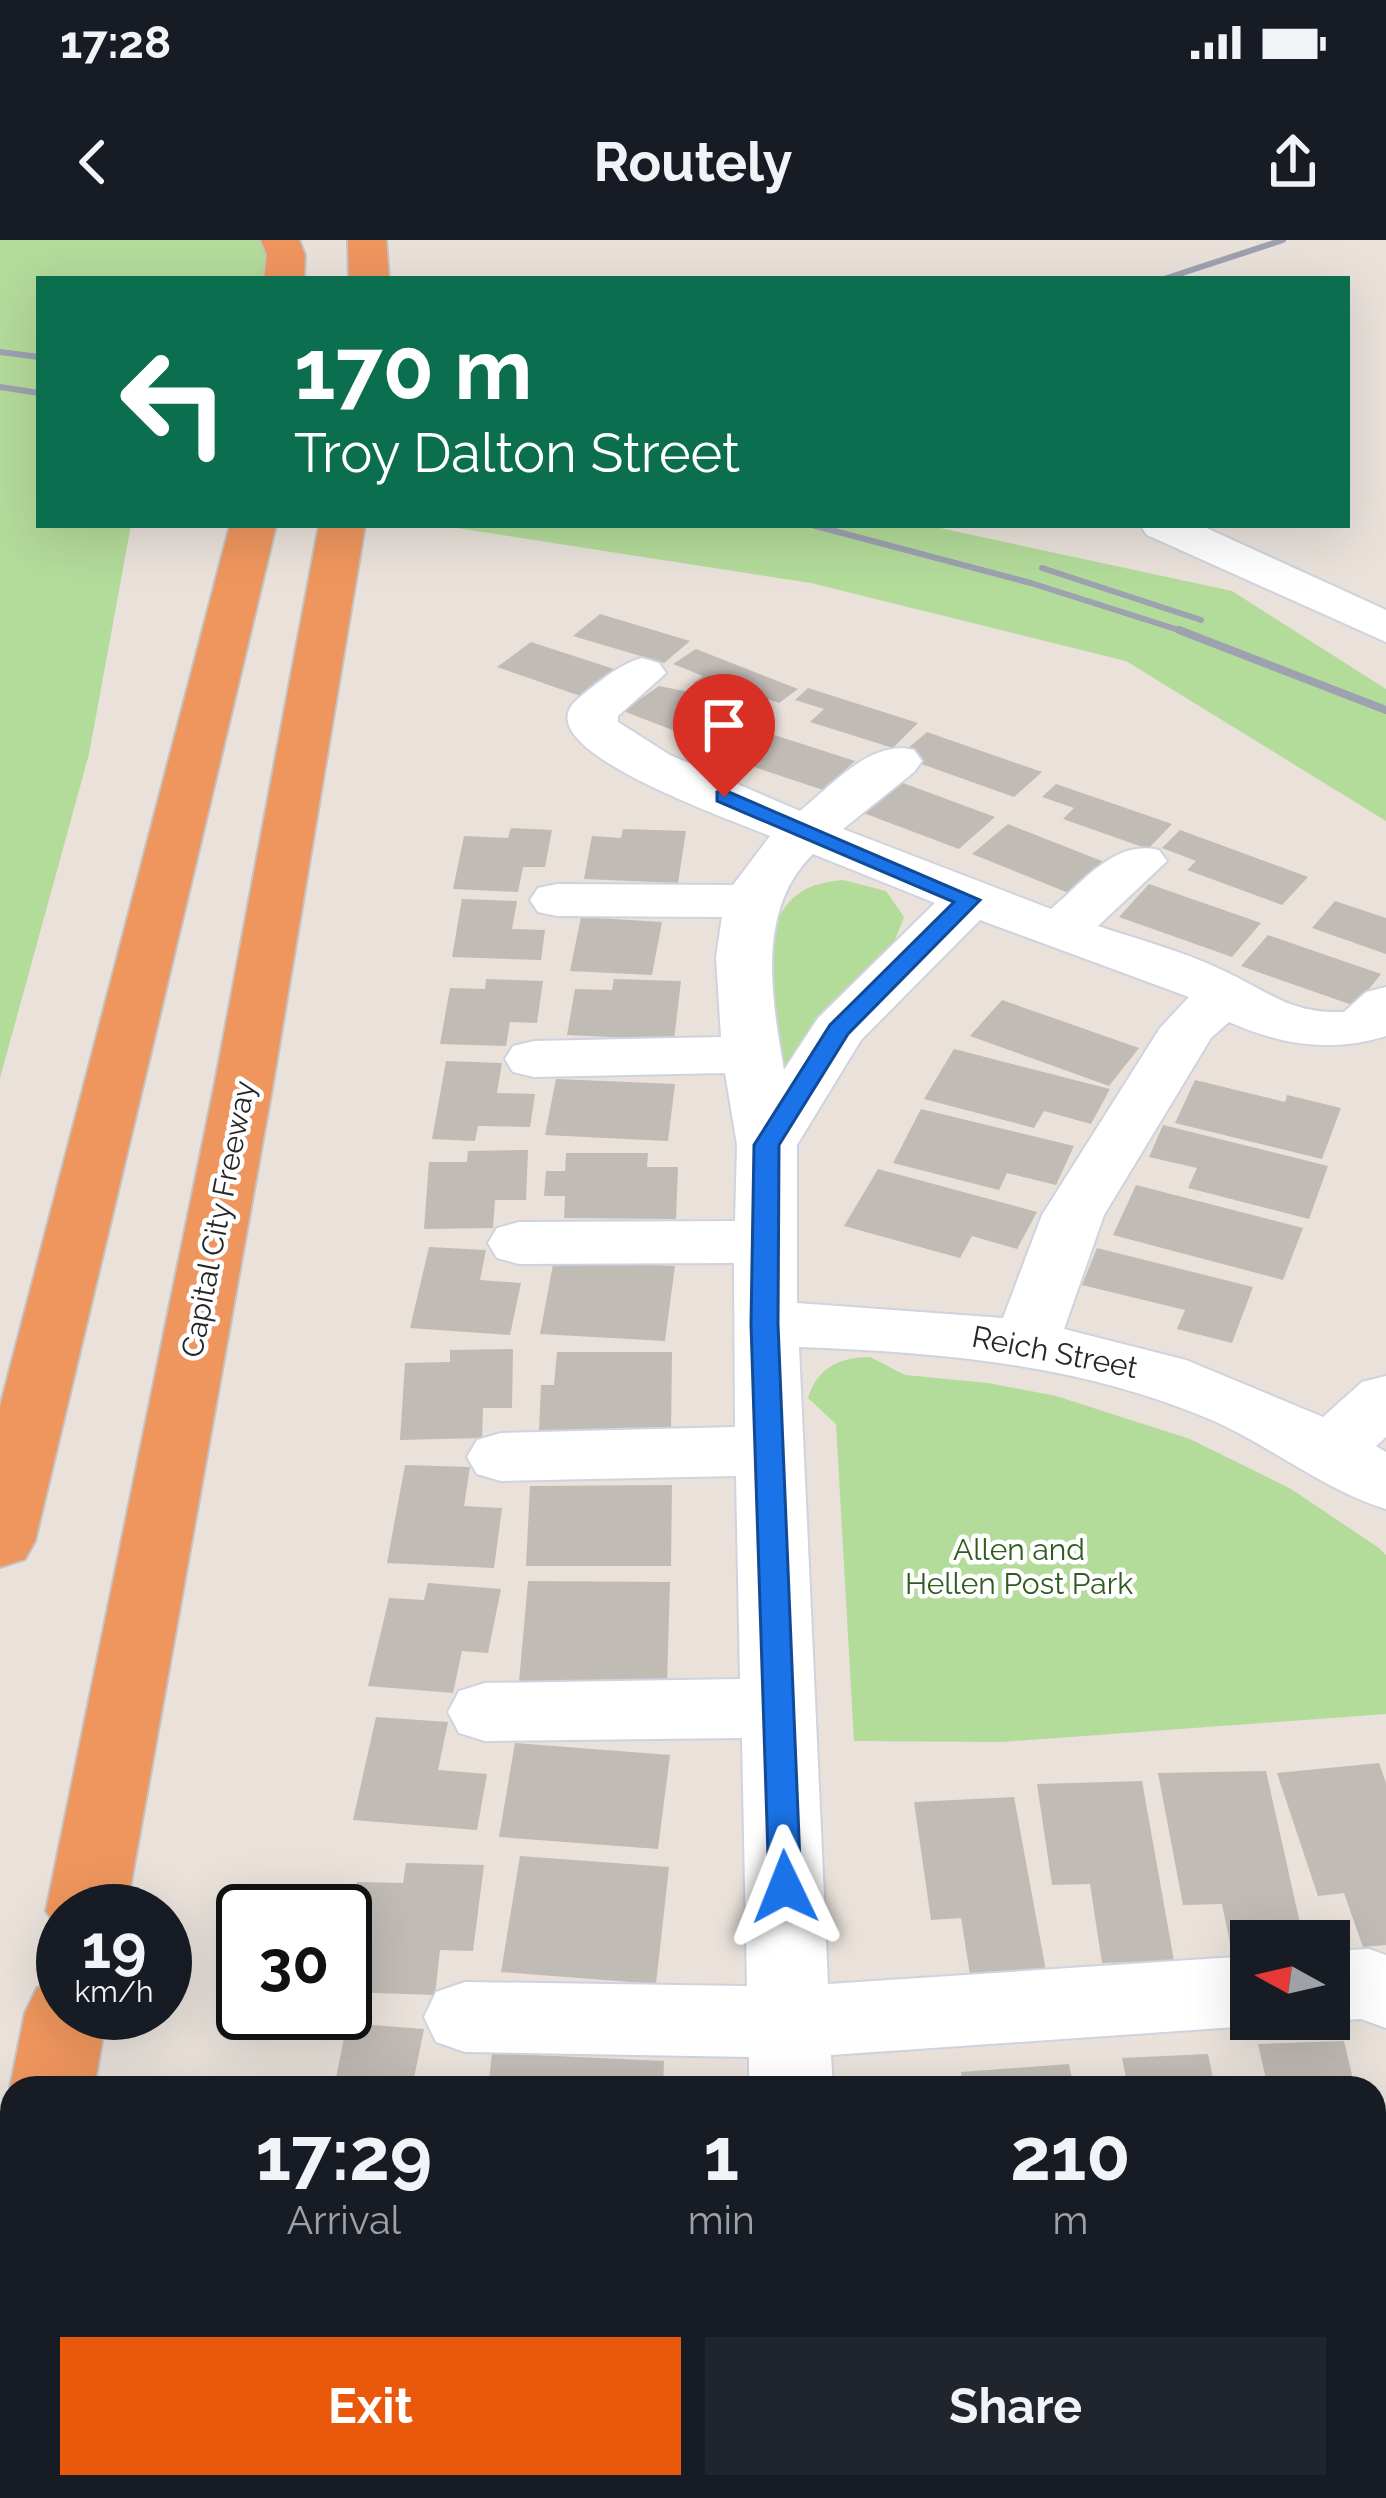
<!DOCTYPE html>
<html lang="en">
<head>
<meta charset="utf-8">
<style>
  :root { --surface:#171b24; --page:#20242c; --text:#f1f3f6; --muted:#9ea1a6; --accent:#ea580c }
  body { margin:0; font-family:Raleway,sans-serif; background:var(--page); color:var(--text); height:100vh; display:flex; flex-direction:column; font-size:45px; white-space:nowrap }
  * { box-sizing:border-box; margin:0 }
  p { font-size:39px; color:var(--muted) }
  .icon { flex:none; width:66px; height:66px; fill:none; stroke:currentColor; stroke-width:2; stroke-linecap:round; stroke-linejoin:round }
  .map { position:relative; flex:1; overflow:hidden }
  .panel { position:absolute; left:0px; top:1836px; width:1386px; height:423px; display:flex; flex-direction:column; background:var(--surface); border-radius:36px 36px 0 0; box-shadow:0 12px 48px #0002 }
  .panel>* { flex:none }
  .guide { position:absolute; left:36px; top:36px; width:1314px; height:252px; border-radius:0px; box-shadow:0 12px 48px #0002; background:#0b6e4f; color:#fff; overflow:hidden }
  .needle { width:78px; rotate:278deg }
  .buttons { position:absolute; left:1230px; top:1680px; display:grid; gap:24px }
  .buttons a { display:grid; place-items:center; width:120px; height:120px; border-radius:0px; background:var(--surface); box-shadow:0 12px 48px #0002; font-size:60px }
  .speed { position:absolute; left:36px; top:1644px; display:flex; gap:24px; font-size:60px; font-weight:700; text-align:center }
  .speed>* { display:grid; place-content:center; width:156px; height:156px; border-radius:50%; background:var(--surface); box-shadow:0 12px 48px #0002; line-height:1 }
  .speed small { font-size:30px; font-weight:400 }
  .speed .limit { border:6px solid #111; border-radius:18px; background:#fff; color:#111 }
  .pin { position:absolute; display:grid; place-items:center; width:102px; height:102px; color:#fff; margin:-123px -51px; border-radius:50% 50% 50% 0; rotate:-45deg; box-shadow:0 0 12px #0007 }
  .pin .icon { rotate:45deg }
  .me { position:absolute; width:132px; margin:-66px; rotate:358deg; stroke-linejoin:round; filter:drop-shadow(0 0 9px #0008) }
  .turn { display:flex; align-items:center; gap:42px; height:252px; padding:0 60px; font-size:54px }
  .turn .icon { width:156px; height:156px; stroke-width:2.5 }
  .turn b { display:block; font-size:84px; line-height:102px }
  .eta { display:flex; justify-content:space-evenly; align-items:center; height:204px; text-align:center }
  .eta b { font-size:72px; font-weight:700; line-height:84px }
  .cta { display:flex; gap:24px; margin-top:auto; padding:24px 60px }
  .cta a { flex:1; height:138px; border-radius:0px; background:var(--accent); color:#fff; font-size:48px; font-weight:700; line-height:138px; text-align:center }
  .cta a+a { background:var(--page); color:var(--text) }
  .status { display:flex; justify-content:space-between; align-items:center; height:84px; padding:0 60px; background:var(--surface); direction:ltr }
  .status svg { height:33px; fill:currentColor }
  header { display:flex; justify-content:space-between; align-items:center; height:156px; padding:0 60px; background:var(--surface); font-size:54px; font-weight:700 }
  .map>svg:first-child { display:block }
  .green { fill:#b3db9a }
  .building { fill:#c1bbb6 }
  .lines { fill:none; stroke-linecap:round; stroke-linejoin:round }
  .minor-casing { stroke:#cfd3df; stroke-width:4 }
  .highway-casing { stroke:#c3c3c3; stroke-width:4 }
  .minor { fill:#fff; fill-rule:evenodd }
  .highway { fill:#ef965e; fill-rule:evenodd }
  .rail-far1 { stroke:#9da1b0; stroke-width:6 }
  .rail { stroke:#9da1b0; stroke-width:8 }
  .route { fill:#1a73e8; stroke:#114b97; stroke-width:3 }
  .labels { text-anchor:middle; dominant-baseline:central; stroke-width:9; stroke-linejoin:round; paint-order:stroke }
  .street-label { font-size:30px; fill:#272727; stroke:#fff }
  .park-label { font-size:30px; fill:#2e5c1f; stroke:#fff }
</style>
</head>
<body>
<div class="status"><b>17:28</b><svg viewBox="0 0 49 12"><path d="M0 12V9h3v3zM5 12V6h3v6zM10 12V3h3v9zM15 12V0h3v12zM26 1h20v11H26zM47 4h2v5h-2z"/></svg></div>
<header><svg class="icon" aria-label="back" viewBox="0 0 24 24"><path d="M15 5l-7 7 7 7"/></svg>Routely<svg class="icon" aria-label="share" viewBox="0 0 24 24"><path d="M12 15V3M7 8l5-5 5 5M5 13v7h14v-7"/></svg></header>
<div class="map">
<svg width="1386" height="2258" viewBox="0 0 1386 2258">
  <rect width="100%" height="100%" fill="#e9e1da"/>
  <g class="green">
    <polygon points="0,0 290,0 300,39 39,39 39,285 131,285 89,514 0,838"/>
    <polygon points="437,285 926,285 1232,351 1386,449 1386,581 1126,421 811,343"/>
    <path d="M843,640L886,651L904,677L891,710L776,841L773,688C790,653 805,644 843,640Z"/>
    <path d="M870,1117L905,1135L988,1143L1056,1156L1190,1199L1291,1249L1379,1308L1386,1315V1474L1001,1502L854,1501L836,1184L808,1158C817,1128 840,1117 870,1117Z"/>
  </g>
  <g class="building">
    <polygon points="600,374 690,401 664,423 573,396"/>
    <polygon points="531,402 620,431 586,458 497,427"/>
    <polygon points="696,409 798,449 779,463 751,453 739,461 693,443 703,436 673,424"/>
    <polygon points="659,446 684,451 755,478 717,507 623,471"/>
    <polygon points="808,448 918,483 893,508 810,482 824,469 795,460"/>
    <polygon points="756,489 855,521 823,550 724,517"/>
    <polygon points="927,492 1042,532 1014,557 899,516"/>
    <polygon points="895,540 995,577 959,609 858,571"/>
    <polygon points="1056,544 1172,584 1148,609 1063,579 1074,568 1042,557"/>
    <polygon points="1008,584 1107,623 1071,654 972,614"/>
    <polygon points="511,588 552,590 545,627 523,627 518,652 453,649 464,596 508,598"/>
    <polygon points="623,589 686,591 678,643 584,639 592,596 621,598"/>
    <polygon points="1180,590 1308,637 1282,665 1187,630 1196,621 1162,608"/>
    <polygon points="1149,644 1261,683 1232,717 1119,677"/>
    <polygon points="462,659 517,661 512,689 545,690 541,720 452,717"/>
    <polygon points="1335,661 1386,678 1386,714 1312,688"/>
    <polygon points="581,677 662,682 652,735 570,731"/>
    <polygon points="1268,695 1381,734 1355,766 1241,726"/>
    <polygon points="486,739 543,741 537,783 510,782 506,806 440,804 450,748 485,749"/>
    <polygon points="614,739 681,741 674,800 567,795 575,749 612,750"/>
    <polygon points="1002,760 1139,808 1109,846 970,796"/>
    <polygon points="954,809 1110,849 1091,884 1044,871 1034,888 924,859"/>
    <polygon points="446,821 502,823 497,853 535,854 530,887 478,886 475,901 432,899"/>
    <polygon points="556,839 675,844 668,901 545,895"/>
    <polygon points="1195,840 1285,862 1287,855 1341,868 1322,919 1175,883"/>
    <polygon points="921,869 1074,906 1056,945 1007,933 999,950 893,923"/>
    <polygon points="1163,885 1328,926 1309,979 1188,948 1197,928 1149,917"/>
    <polygon points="528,910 526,960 495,960 493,988 424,989 429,922 467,922 468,911"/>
    <polygon points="566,913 648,913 647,927 678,927 676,979 564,978 565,956 544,956 546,931 565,931"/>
    <polygon points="878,929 1037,972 1017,1009 972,996 960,1018 844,986"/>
    <polygon points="1136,945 1303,988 1283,1040 1113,995"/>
    <polygon points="429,1007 486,1010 480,1040 521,1043 510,1095 410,1088"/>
    <polygon points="1097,1008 1253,1047 1232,1103 1177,1089 1185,1070 1082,1045"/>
    <polygon points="554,1019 675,1026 665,1101 540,1094"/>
    <polygon points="513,1109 512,1168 483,1168 482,1198 400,1200 405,1123 450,1122 450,1110"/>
    <polygon points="557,1112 672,1112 671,1191 539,1191 541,1145 554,1145"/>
    <polygon points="405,1225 470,1227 464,1266 502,1268 494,1328 387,1323"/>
    <polygon points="672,1245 671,1326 526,1326 530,1246"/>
    <polygon points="528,1341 670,1342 667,1444 519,1442"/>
    <polygon points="428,1343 501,1349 488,1413 462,1411 453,1453 368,1446 389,1358 424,1360"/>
    <polygon points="376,1477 448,1482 438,1530 487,1534 477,1590 353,1580"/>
    <polygon points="515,1503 670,1515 658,1609 499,1597"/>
    <polygon points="1379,1523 1386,1543 1386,1705 1363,1707 1344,1653 1318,1656 1277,1533"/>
    <polygon points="1266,1531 1304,1701 1251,1701 1251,1713 1232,1713 1222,1664 1183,1665 1158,1533"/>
    <polygon points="1142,1541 1174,1721 1102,1723 1090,1644 1052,1645 1037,1544"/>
    <polygon points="1014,1557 1046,1731 970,1735 961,1678 931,1680 914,1562"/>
    <polygon points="520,1616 669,1627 656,1744 501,1732"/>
    <polygon points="406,1623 484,1625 473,1711 440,1710 435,1755 345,1752 357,1642 403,1643"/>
    <polygon points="347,1783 424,1789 412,1848 334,1848"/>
    <polygon points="1344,1801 1355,1848 1268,1848 1258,1804"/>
    <polygon points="492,1813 664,1821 663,1848 488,1848"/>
    <polygon points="1208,1814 1215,1848 1128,1848 1122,1818"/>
    <polygon points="1069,1824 1074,1848 963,1848 961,1832"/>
    <polygon points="1376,1936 1386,1980 1386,2025 1374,2025"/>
    <polygon points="284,2247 436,2247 435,2258 282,2258"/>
    <polygon points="464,2247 662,2247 661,2258 462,2258"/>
  </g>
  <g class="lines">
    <defs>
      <g id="minor">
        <polygon points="1140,285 1200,285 1386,370 1386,402 1147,295"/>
        <path d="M642,418L659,423L666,433L618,476V482L670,515L800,571C832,545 871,499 914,510L922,521L914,532L843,589L1051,669C1083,642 1115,599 1159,610L1167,621L1098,686C1139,700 1183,711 1222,730C1268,751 1289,774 1344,772L1366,752L1386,747V796C1333,813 1280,805 1229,782L1211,798L1104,975L1064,1089L1186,1120L1323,1177L1362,1142L1386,1136V1197L1376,1206L1386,1212V1269C1326,1251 1272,1207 1214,1181C1083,1124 939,1112 799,1107L828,1744L1251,1716V1779H1270L1251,1786L831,1815L833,1848H749V1817L465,1812L436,1802L424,1777L436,1752L465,1742L747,1746L742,1498L485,1501L459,1493L448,1472L459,1451L485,1443L740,1439L736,1236L501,1241L477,1234L467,1217L477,1200L501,1193L735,1187L734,1023L519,1024L497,1018L488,1003L497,988L519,982L735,981L737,905L725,833L534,837L513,832L505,819L513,806L534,801L721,797L716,717L722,677L557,676L538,672L530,660L538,648L557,644L733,645L770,596C729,579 577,526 568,482C565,468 576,460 586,452C604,438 620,424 642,418ZM813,614L935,663L818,778L784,830C772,760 755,670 813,614ZM980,680L1189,757L1160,788L1042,975L1003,1078L797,1063V905L861,800Z"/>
        <polygon points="1369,1709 1386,1715 1386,1788 1361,1779 1329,1781 1324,1779 1329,1779 1329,1711"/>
        <polygon points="749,2247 843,2247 844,2258 750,2258"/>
      </g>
      <g id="highway">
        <polygon points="261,0 299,0 305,15 304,39 264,39 267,15"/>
        <polygon points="348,0 386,0 389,39 349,39"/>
        <polygon points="230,285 276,285 35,1301 25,1319 0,1327 0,1167"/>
        <polygon points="319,285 365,285 273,843 126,1671 63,1671 63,1696 46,1671 215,843"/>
        <polygon points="63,1739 63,1773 107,1773 94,1848 12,1848 12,1852 10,1848 25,1773 37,1748"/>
        <polygon points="12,2014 12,2156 0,2161 0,2018"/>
      </g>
    </defs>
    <use href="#minor" class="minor-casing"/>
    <use href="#highway" class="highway-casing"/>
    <use href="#minor" class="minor"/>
    <use href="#highway" class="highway"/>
    <g class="rail-far1">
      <polyline points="1164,39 1283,0"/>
      <polyline points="0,112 39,117"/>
      <polyline points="0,147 39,153"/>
      <polyline points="812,285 1031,343 1188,393"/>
      <polyline points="1042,328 1201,380"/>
    </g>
    <polyline class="rail" points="1179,390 1386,470"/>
  </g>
  <polygon class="route" points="724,550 980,660 848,794 779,905 778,1084 801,1647 796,1657 785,1661 773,1657 769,1647 751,1084 754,905 830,785 954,662 717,561 717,552"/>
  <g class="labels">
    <g class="street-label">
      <text transform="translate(218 979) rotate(-79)">Capital City Freeway</text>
      <text transform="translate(1055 1112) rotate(11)">Reich Street</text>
    </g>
    <g class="park-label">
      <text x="1019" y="1309">Allen and<tspan x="1019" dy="34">Hellen Post Park</tspan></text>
    </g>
  </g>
</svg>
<div class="buttons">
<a><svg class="needle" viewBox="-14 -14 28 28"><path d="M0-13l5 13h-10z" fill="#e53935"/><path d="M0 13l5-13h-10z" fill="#9ea1a6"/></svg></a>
</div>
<div class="speed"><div>19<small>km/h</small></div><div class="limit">30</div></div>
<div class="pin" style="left:724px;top:557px;background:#d93025"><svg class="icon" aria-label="arrive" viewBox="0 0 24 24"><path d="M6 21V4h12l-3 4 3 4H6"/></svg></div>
<svg class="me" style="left:785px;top:1647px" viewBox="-20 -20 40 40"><path d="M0-17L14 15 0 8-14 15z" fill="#1a73e8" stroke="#fff" stroke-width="4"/></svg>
<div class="guide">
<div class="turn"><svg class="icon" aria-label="left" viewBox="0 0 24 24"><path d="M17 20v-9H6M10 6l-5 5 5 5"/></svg><div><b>170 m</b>Troy Dalton Street</div></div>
</div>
<section class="panel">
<div class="eta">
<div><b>17:29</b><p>Arrival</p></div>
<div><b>1</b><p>min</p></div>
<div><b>210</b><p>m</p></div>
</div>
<div class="cta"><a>Exit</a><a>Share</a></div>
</section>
</div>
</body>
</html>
